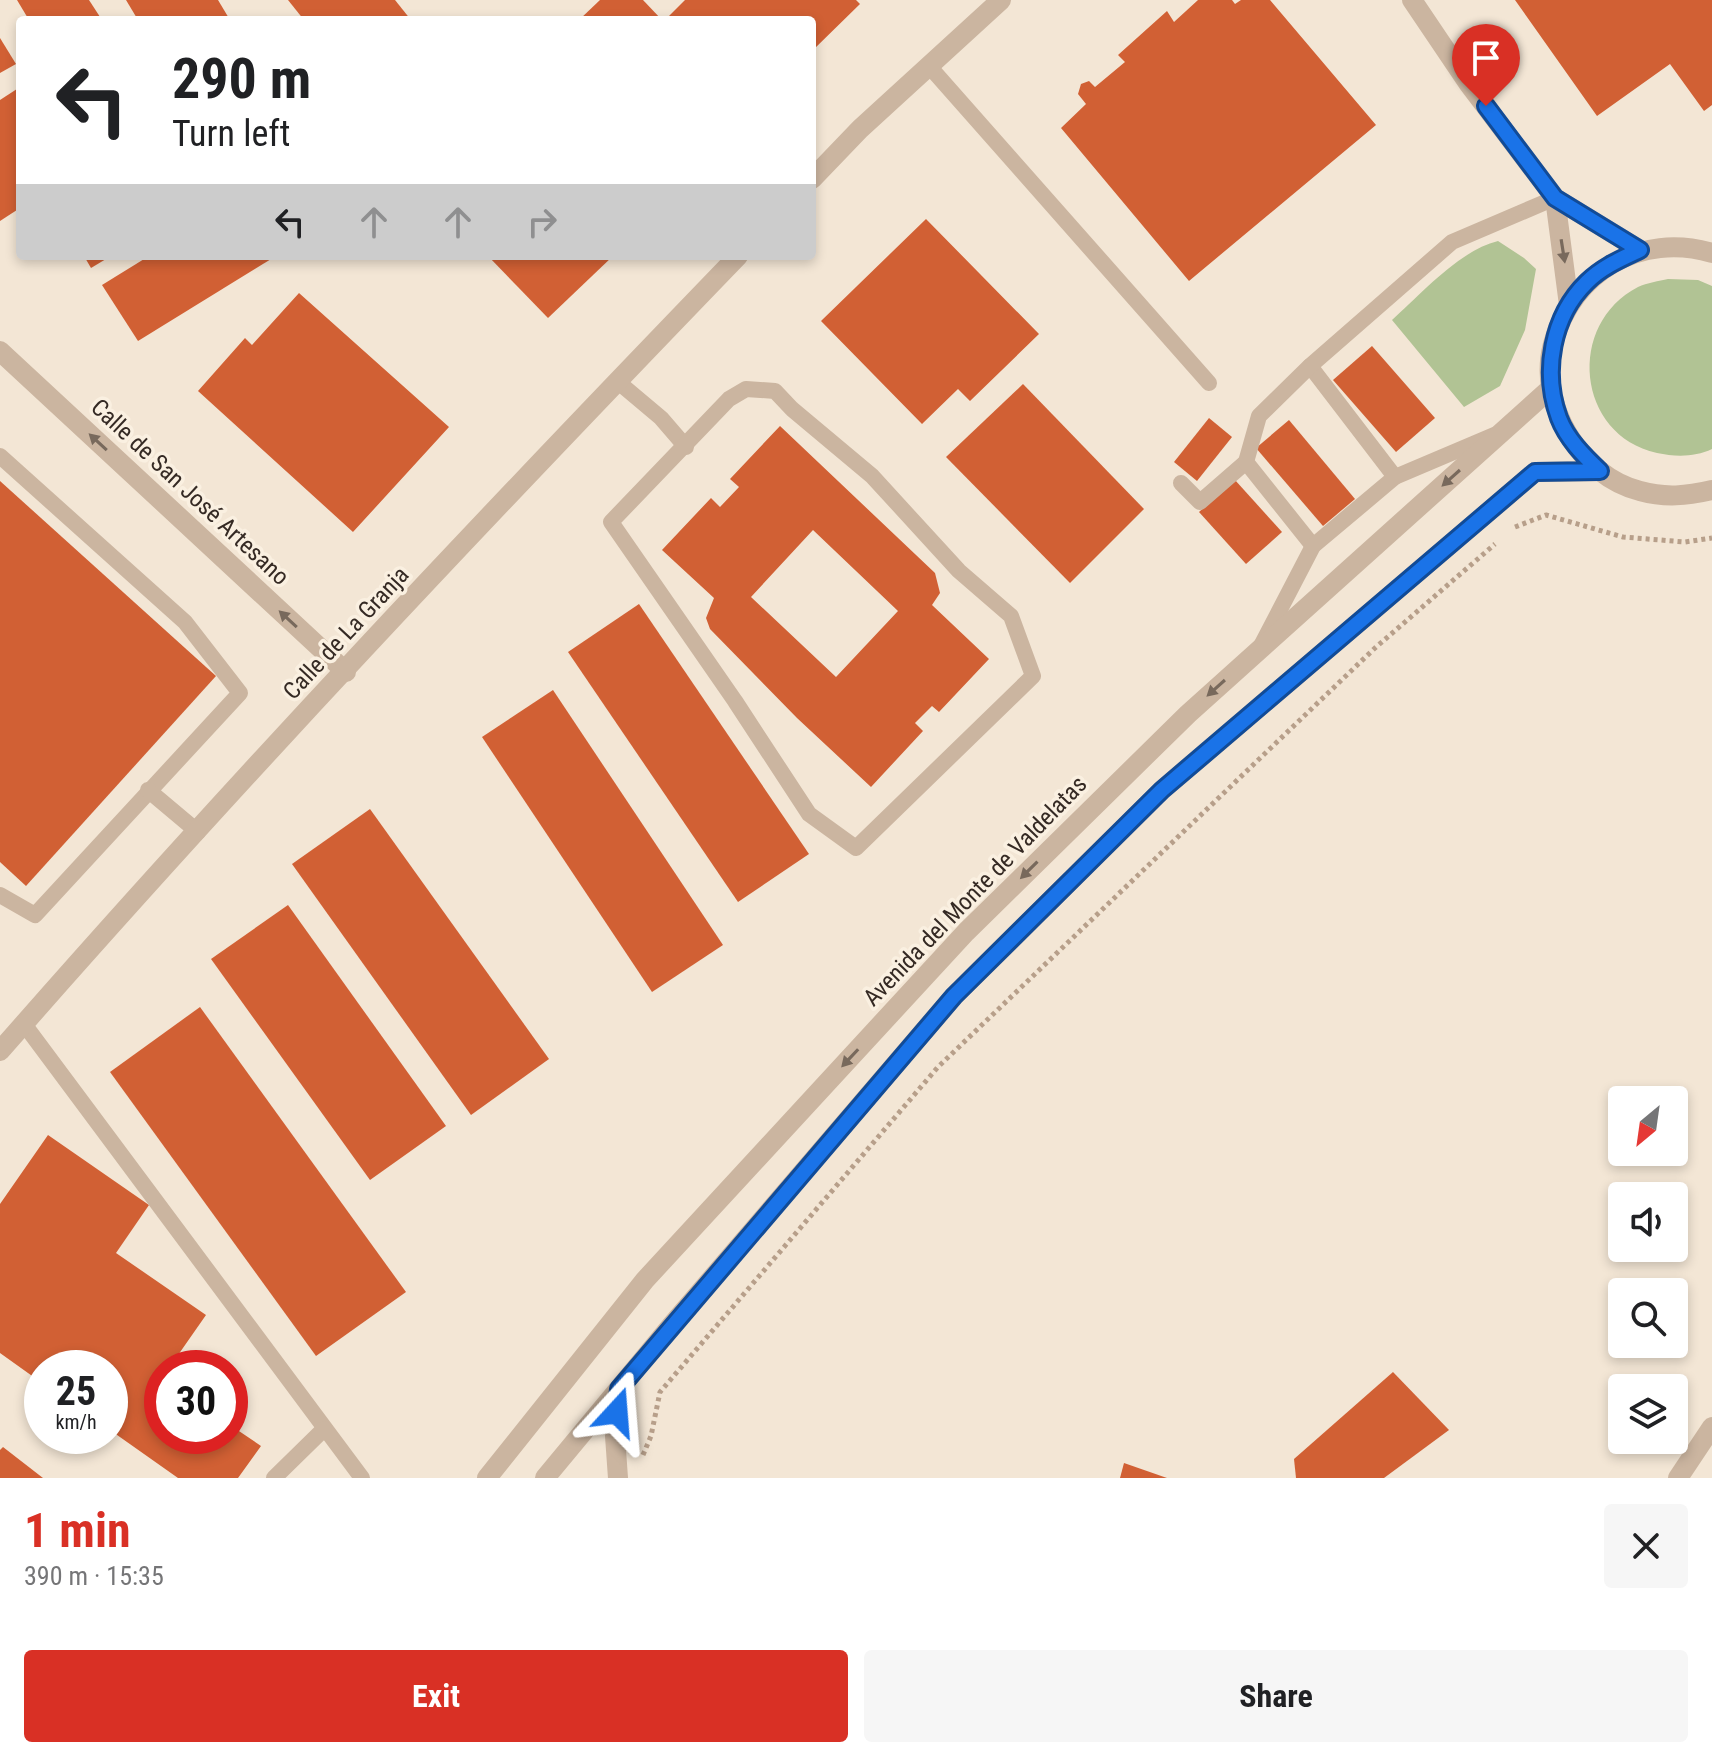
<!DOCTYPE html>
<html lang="en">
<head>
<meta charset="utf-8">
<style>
  :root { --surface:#fff; --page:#f6f6f6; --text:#202124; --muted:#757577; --accent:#d93025 }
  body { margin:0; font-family:"Roboto Condensed",sans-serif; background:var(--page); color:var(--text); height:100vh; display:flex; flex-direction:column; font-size:30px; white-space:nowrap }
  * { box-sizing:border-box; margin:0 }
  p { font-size:26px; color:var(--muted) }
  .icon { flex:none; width:44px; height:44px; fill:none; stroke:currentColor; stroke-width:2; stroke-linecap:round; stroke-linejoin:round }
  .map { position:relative; height:1478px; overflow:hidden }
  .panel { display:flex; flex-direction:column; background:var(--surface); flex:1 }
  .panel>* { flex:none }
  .hud { position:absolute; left:16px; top:16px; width:800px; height:244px; border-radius:8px; box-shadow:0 4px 12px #0003; background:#fff; color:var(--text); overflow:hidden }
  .needle { width:52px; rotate:209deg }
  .tools { position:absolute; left:1608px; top:1086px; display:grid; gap:16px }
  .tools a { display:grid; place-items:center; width:80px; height:80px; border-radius:8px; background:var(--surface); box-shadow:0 4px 12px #0003; font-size:40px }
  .speed { position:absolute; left:24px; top:1350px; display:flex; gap:16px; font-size:40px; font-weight:700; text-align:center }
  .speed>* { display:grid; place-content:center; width:104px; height:104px; border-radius:50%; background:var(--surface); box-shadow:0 4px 12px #0003; line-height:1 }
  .speed small { font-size:20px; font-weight:400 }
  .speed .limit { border:12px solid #d22; background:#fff; color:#111 }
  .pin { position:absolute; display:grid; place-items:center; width:68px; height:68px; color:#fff; margin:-82px -34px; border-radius:50% 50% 50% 0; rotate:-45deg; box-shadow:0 0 8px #0007 }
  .pin .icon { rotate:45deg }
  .me { position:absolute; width:88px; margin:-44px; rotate:19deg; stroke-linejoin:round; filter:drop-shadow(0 0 6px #0008) }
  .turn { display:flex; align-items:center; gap:28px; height:168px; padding:0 24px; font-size:36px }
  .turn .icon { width:104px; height:104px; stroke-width:2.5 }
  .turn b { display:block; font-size:56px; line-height:68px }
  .lanes { display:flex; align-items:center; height:76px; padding:0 24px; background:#0003; justify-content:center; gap:40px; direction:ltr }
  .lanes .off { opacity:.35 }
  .round { display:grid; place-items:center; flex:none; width:84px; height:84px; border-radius:8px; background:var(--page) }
  .overview { display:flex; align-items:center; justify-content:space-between; height:136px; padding:0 24px }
  h1 { font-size:48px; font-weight:700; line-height:60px; color:var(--accent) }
  .button { display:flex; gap:16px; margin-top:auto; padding:16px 24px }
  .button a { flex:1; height:92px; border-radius:8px; background:var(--accent); color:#fff; font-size:32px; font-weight:700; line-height:92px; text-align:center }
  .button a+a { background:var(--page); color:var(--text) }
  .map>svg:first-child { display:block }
  .green { fill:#b1c394 }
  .building { fill:#d16034; fill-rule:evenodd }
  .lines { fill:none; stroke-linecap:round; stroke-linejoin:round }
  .path { stroke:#b79f8a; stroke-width:5; stroke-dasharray:4 4; stroke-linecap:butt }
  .service { stroke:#cbb5a0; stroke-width:16 }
  .minor { stroke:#cbb5a0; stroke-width:20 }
  .tertiary { stroke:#cbb5a0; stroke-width:20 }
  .oneway { fill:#78695c }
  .route-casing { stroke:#114b97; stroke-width:20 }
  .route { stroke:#1a73e8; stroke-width:14 }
  .labels { text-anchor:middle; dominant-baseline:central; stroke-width:7; stroke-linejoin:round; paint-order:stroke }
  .street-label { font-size:24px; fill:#352a24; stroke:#faf0e1 }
</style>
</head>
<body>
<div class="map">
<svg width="1712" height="1478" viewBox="0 0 1712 1478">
  <rect width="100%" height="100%" fill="#f3e6d5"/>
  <g class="green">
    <path d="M1498,241L1524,258L1536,269L1525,330L1500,386L1464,407L1392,320C1421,294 1460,250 1498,241Z"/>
    <path d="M1668,279L1698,280L1712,286V449C1695,457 1676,457 1657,453C1576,435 1566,324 1638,287C1647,283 1659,281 1668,279Z"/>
  </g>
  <g class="building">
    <polygon points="17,0 89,0 102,20 29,20"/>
    <polygon points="126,0 218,0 230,20 138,20"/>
    <polygon points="288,0 395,0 411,20 304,20"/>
    <polygon points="600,0 643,0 662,20 579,20"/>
    <polygon points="685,0 856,0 860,4 812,51 812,20 665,20"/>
    <polygon points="1198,0 1232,0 1235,4 1241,0 1270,0 1376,125 1189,281 1061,128 1086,104 1078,94 1081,84 1089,81 1095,87 1125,62 1118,55 1167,11 1174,22"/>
    <polygon points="1515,0 1712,0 1712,105 1704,111 1670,64 1597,116"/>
    <polygon points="0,38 16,64 0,73"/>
    <polygon points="20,87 20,208 0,221 0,100"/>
    <polygon points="926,219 1039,334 970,401 958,389 922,424 821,321"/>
    <polygon points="84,256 111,256 91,268"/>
    <polygon points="149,256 276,256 138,341 102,285"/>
    <polygon points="488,256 613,256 548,318"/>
    <polygon points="299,293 449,427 353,532 198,391 245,338 252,345"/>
    <polygon points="1372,346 1435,418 1396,452 1333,380"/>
    <polygon points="1023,384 1144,509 1070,583 946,457"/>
    <polygon points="1209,418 1232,437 1197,481 1174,462"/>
    <polygon points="1289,420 1355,499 1323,526 1256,448"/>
    <path d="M780,426L935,573L940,593L932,605L989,659L939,712L932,706L915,723L923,731L871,787L797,718L710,629L706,618L714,598L662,550L711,498L720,507L739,487L730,479ZM813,530L898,611L836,677L751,597Z"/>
    <polygon points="1235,480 1282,532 1246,564 1199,512"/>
    <polygon points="0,481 216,676 26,886 0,862"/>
    <polygon points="639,604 809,854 738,902 568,652"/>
    <polygon points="553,690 723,945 652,992 482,737"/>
    <polygon points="370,809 549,1059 471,1115 292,864"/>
    <polygon points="288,905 446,1126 370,1180 211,959"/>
    <polygon points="200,1007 406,1292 316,1356 110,1072"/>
    <polygon points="48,1135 149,1205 116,1253 206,1315 169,1368 162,1368 162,1436 230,1436 230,1425 261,1446 238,1478 178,1478 110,1430 110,1368 42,1368 42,1383 0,1353 0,1204"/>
    <polygon points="1393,1372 1449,1430 1384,1478 1296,1478 1294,1459"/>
    <polygon points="3,1447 43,1478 0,1478 0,1450"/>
    <polygon points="1124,1463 1167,1478 1120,1478"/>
  </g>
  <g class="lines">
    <g class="path">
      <polyline points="1515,527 1546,515 1623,537 1685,542 1712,538"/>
      <polyline points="643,1455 651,1436 660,1392 938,1067 1375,648 1495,544"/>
    </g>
    <g class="service">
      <polyline points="929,66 1209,383"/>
      <polyline points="1310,366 1395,477"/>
      <polyline points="617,381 661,418 686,447"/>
      <polygon points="746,389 775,391 792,409 872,476 959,571 1011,616 1033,676 856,848 809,814 735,701 611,522 729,399"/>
      <polyline points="0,456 185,622 240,693 35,915 0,895"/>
      <polyline points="1181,483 1200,502 1246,462"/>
      <polyline points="1313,546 1246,462 1259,416 1310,366 1452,242 1555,198"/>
      <polyline points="1262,644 1313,546 1395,477 1494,435"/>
      <polyline points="148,790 198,832"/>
      <polyline points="24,1024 362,1478"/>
      <polyline points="274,1478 324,1429"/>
    </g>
    <g class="minor">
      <polyline points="1412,0 1468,83 1555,198 1640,250"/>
      <polyline points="812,179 860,129 1001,0"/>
      <polyline points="1555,198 1569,305"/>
      <polyline points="0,351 346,672"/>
      <path d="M0,1051C238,779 487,516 738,256"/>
      <polyline points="618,1478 615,1436 619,1389"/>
    </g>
    <g class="tertiary">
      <path d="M1712,253C1641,232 1572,271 1553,344C1537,404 1580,476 1640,491C1665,498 1687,496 1712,490"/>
      <polyline points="487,1478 645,1280 966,932 1188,714 1551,388"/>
      <polyline points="545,1478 671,1326 954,996 1162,790 1535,472 1600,471"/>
      <polyline points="1678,1478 1712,1427"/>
    </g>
  </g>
  <defs><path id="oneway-solid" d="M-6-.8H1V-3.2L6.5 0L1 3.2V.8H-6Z" transform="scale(2)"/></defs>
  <g class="oneway">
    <use href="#oneway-solid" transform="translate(1563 251) rotate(81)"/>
    <use href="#oneway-solid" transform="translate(98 442) rotate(-137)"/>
    <use href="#oneway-solid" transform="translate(1451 478) rotate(138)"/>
    <use href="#oneway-solid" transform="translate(288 619) rotate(-137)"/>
    <use href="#oneway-solid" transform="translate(1216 688) rotate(138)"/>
    <use href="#oneway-solid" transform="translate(1029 870) rotate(135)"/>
    <use href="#oneway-solid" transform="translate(850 1058) rotate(133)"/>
  </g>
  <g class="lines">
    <defs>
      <path id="route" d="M617,1412L619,1389L954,996L1162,790L1535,472L1600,471C1584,456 1567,439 1559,418C1542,372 1552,316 1587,282C1602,267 1621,259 1640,250L1555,198L1486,106"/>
    </defs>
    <use href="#route" class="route-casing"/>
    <use href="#route" class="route"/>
  </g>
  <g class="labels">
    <g class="street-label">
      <text transform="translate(190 492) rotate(43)">Calle de San José Artesano</text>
      <text transform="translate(346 633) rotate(-47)">Calle de La Granja</text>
      <text transform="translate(975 891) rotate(-46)">Avenida del Monte de Valdelatas</text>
    </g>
  </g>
</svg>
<div class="tools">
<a><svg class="needle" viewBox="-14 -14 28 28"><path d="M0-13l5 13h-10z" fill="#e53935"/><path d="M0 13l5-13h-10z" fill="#757577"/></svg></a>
<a><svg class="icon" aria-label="sound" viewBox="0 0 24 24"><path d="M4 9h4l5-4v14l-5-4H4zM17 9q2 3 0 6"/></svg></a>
<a><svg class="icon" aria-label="search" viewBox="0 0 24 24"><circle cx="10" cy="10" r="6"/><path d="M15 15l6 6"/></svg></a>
<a><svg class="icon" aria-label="layers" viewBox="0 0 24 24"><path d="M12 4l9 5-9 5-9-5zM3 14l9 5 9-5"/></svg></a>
</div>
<div class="speed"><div>25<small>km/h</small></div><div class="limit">30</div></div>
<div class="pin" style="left:1486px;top:106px;background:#d93025"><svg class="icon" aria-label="arrive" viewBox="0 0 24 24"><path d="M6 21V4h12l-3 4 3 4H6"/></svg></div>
<svg class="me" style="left:617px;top:1412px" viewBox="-20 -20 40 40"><path d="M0-17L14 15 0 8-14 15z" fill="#1a73e8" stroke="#fff" stroke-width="4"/></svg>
<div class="hud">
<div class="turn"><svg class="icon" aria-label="left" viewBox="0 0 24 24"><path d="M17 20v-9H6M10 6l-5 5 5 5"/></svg><div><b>290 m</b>Turn left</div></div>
<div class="lanes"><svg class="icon" aria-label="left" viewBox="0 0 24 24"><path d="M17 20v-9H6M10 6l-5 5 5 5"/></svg><svg class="icon off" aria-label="ahead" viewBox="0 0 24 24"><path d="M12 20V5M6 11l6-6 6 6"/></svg><svg class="icon off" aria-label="ahead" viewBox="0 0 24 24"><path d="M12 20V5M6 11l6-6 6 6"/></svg><svg class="icon off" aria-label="right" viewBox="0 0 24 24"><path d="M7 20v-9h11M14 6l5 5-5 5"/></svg></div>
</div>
</div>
<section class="panel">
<div class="overview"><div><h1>1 min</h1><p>390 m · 15:35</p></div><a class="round"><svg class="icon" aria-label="close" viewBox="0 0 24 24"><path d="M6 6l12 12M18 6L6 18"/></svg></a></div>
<div class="button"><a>Exit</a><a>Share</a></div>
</section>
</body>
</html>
